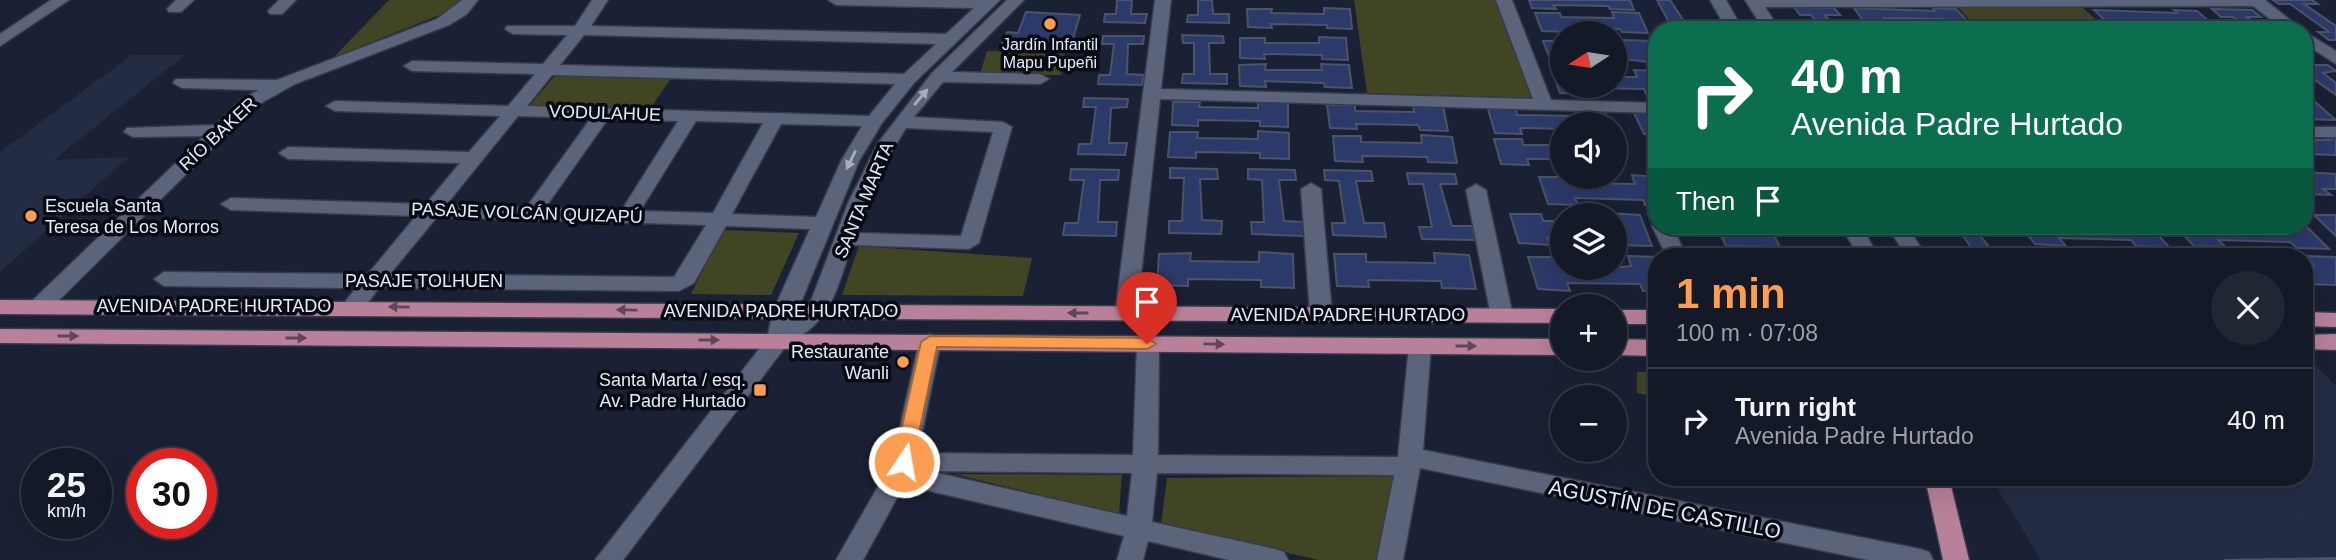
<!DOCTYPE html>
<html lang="en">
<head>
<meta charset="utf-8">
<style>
  :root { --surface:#141927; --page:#212633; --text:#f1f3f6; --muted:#9da0a7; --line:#333844; --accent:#fb9e52 }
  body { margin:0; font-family:Arial,sans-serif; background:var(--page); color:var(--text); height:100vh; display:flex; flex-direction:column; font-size:26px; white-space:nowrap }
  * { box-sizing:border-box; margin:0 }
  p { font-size:23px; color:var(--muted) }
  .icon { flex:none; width:38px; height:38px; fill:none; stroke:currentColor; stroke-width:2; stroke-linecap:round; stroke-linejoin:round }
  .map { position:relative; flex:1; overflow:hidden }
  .side { position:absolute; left:1648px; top:248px; width:665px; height:238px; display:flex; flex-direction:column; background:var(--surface); border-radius:28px; box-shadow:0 7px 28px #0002,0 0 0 2px var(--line) }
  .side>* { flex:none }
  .top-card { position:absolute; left:1648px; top:21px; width:665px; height:214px; border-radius:28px; box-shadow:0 7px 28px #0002,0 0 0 2px var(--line); background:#0b6e4f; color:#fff; overflow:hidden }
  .needle { width:46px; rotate:258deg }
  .fabs { position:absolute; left:1550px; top:21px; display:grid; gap:14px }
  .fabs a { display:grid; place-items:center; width:77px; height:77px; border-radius:50%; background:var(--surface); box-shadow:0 7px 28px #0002,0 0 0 2px var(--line); font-size:35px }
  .speed { position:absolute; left:21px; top:448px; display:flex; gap:14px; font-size:35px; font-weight:700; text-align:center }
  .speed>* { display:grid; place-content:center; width:91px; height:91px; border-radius:50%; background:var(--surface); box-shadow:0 7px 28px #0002,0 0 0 2px var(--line); line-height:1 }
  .speed small { font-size:18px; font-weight:400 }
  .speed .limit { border:10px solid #d22; background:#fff; color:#111 }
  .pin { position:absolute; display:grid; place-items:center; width:60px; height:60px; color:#fff; margin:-72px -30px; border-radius:50% 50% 50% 0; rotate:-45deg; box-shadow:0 0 7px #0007 }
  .pin .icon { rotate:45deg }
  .me { position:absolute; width:77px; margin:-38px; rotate:12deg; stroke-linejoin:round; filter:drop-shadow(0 0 5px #0008) }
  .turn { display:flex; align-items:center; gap:24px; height:147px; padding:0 28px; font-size:32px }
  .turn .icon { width:91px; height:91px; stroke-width:2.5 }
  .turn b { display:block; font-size:49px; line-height:60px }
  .then { display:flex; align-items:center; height:66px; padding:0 28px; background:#0003; gap:14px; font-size:26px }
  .round { display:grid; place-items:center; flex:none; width:74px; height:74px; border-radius:37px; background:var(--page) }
  .summary { display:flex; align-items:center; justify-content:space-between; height:119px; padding:0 28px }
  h1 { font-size:42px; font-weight:600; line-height:52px; color:var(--accent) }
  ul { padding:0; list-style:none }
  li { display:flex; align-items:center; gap:21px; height:105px; padding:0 28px; border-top:2px solid var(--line) }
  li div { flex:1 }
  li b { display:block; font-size:26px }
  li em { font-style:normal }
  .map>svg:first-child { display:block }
  .built { fill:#242c44 }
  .green { fill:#424524 }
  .building { fill:#2c3a6a; stroke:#4c5369; stroke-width:2 }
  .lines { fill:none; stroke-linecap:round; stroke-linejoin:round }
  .minor-casing { stroke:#373b4b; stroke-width:3 }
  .major-casing { stroke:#373b4b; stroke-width:3 }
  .minor { fill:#5c647b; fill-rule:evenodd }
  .major { fill:#b88199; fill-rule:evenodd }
  .oneway { fill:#a7aebf }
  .oneway2 { fill:#604656 }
  .route { fill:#fb9e52; stroke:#a36735; stroke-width:2 }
  .poi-dot { fill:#fb9e52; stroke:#080b13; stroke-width:2.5 }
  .labels { text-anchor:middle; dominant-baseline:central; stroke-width:7; stroke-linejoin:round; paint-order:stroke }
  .far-poi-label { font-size:16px; fill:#e5eaf7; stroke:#080b13 }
  .street-label { font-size:18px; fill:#e5eaf7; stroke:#080b13 }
  .poi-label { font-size:18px; fill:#e5eaf7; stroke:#080b13; text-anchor:end }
  .near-street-label { font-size:21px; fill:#e5eaf7; stroke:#080b13 }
</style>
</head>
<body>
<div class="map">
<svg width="2336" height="560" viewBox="0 0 2336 560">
  <rect width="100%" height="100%" fill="#1a2134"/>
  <g class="built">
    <polygon points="132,55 185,55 54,160 129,157 0,272 0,152"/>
    <polygon points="2305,361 2311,361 2336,386 2336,560 2041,560 1991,478 2305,478"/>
  </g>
  <g class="green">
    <polygon points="389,0 460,0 442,14 334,57"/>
    <polygon points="1354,0 1499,0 1531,98 1367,93"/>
    <polygon points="1951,0 2050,0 2057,7 2082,7 2107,30 1979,30"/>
    <polygon points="987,51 1065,53 1061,75 980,74"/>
    <polygon points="558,72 673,75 650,109 530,105"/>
    <polygon points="723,230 799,233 771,295 691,294"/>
    <polygon points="859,246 1032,258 1023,296 842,295"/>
    <polygon points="1637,372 1657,372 1657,397 1637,393"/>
    <polygon points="954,474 1122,475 1119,514"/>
    <polygon points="1394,476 1391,560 1319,560 1161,524 1167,478"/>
  </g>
  <g class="building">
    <polygon points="1117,0 1132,0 1131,14 1147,14 1145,23 1104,22 1105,14 1116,14"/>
    <polygon points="1198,0 1212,0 1213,14 1229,14 1229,23 1187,22 1188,15 1198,15"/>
    <polygon points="1529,0 1630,0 1634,10 1610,9 1608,6 1553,5 1556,9 1532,8"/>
    <polygon points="1657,0 1670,0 1688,27 1705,30 1663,30 1672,28"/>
    <polygon points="2273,0 2312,0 2318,4 2304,4 2336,26 2336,40 2329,40 2318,32 2329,32 2290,4 2279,4"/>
    <polygon points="1794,7 1834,8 1840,15 1825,15 1837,30 1823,30 1811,15 1800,15"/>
    <polygon points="1324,8 1350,9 1352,29 1327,28 1327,25 1271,24 1272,28 1248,27 1247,9 1272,9 1271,13 1324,14"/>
    <polygon points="1854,8 1935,11 1933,8 1956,9 1971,25 1948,24 1944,19 1884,18 1888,23 1865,23"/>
    <polygon points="2212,9 2252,10 2261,17 2247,17 2264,30 2250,30 2233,17 2221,17"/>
    <polygon points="2094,10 2177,13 2174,10 2197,11 2216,27 2193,26 2187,22 2127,20 2132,25 2110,25"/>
    <polygon points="1026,12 1080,15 1070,49 1001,46 1007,32 1018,33"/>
    <polygon points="1612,12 1639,13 1648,33 1622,32 1620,29 1564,28 1567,32 1542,31 1535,13 1560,13 1561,17 1614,18"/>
    <polygon points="1182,35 1223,36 1224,43 1209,43 1210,74 1227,74 1227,84 1182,83 1183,74 1194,74 1194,43 1183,43"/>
    <polygon points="1103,36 1144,36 1143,44 1128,44 1127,74 1144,75 1142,85 1098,84 1099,75 1110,75 1114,44 1102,44"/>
    <polygon points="1319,37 1346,38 1348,60 1322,59 1322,55 1264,54 1265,59 1240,58 1240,38 1265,38 1265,43 1319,43"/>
    <polygon points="1623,40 1650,41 1657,63 1615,58 1615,46 1625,46"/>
    <polygon points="1543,41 1563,41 1563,61 1551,61"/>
    <polygon points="1266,64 1265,70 1322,70 1321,64 1349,65 1352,88 1325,87 1324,83 1265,81 1266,87 1240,86 1239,65"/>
    <polygon points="2305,65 2328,65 2336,71 2323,73 2336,83 2336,95 2305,73"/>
    <polygon points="1634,70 1657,71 1657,94 1646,94 1644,89 1584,88 1586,94 1560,93 1552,71 1563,71 1563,86 1615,86 1615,77 1637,77"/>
    <polygon points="2305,95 2307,95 2336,120 2307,119"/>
    <polygon points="1084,98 1128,99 1127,107 1111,108 1109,143 1127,143 1125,155 1078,154 1079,144 1091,144 1096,107 1083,107"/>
    <polygon points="1258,101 1288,102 1288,127 1260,126 1260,121 1198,120 1198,126 1172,125 1173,102 1200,102 1199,107 1258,108"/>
    <polygon points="1413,104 1443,106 1448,131 1420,130 1418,125 1356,124 1357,129 1330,128 1327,105 1355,105 1355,111 1414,112"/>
    <polygon points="1574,108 1604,110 1610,124 1563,124 1563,129 1520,128 1522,134 1495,133 1488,109 1516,109 1517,115 1576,116"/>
    <polygon points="1657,110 1657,134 1644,134 1633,111"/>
    <polygon points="1258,131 1289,133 1289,159 1260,158 1260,153 1196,152 1196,158 1168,157 1170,132 1198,132 1197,138 1258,139"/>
    <polygon points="1421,135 1452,137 1457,163 1428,162 1427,157 1362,156 1363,162 1335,161 1333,136 1361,136 1361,142 1422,143"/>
    <polygon points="2324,136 2336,136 2336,155 2305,154 2305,140 2330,140"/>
    <polygon points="1494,139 1522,139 1523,145 1563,145 1563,159 1527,159 1529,165 1501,164"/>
    <polygon points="1170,168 1217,169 1218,179 1200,179 1202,220 1222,221 1221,234 1169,233 1169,221 1182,221 1184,178 1170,178"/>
    <polygon points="1071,169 1119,170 1118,180 1100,180 1098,222 1117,222 1116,236 1063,235 1065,223 1078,223 1084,180 1070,180"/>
    <polygon points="1248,169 1295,170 1296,180 1279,180 1284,221 1304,222 1304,236 1252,234 1251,222 1264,222 1262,180 1248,179"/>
    <polygon points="1324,170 1371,171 1373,181 1356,181 1364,223 1384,223 1386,237 1333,235 1332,223 1345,223 1339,181 1325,180"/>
    <polygon points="2305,172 2336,174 2336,189 2323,189 2331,195 2305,194"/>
    <polygon points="1407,173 1455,174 1457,184 1440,184 1452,226 1472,226 1475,240 1422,239 1419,227 1432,227 1423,184 1409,184"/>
    <polygon points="1632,175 1657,177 1657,206 1645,205 1643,200 1575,198 1578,205 1548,204 1539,177 1569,177 1570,183 1635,184"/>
    <polygon points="1607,213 1640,215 1652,246 1620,245 1615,239 1615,215"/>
    <polygon points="1510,214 1541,214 1543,221 1563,221 1563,238 1547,237 1550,245 1519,243"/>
    <polygon points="2314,215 2336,215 2336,236"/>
    <polygon points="2305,225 2329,249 2297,248 2290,242 2218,240 2226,247 2194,246 2175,226"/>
    <polygon points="1730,226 1749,226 1753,233 1773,233 1780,247 1726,246 1720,233 1734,233"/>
    <polygon points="1940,226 1990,226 1993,229 1975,229 1997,257 1978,257 1958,229 1943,229"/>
    <polygon points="2020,226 2150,226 2169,247 2136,246 2131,240 2059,238 2066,246 2035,244"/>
    <polygon points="1259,252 1293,254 1294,288 1261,287 1261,280 1188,279 1188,286 1157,285 1159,254 1191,253 1190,261 1259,262"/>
    <polygon points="1434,253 1469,255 1476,289 1442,288 1441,281 1368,280 1369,287 1337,286 1334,254 1366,254 1366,262 1435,263"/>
    <polygon points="1628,256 1657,257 1657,292 1643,291 1640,284 1567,283 1570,291 1538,289 1528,257 1560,257 1563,268 1615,268 1631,266"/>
    <polygon points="2305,256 2336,257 2336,285 2305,284 2305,266 2314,266"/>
    <polygon points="2336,558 2336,560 2224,560"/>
  </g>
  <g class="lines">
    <defs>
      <g id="minor">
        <polygon points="51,0 69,0 0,46 0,34"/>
        <polygon points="176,0 194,0 181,12 169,12 167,9"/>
        <polygon points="279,0 296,0 282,14 270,14 268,11"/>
        <polygon points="462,0 478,0 467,14 449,25 295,84 254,107 48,311 32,311 29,306 32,301 204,136 133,137 124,132 127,128 215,125 242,99 259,90 182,88 173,83 176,79 277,80 437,19"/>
        <path d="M592,0H608L591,26L946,34L974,8L836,5L828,0H1000L914,83L882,123L859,161L793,322L808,309L848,203L878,143L932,73L1007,0H1024L952,72L1040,74L1049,79L1040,84L943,82L914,117L1003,122L1012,127L979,243L969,249L852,245C834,295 834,318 786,346L623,560H595L767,339L773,311L810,229L726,226L694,283L679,291L379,288C369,300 362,317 344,312L341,307L356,288L164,286L154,279L164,272L368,274L416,216L231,210L221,204L231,198L426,204L460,163L288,159L279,153L288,147L469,152L500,116L335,111L326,106L335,101L508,106L535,74L412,71L404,66L412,61L543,64L567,35L513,34L505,29L507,26H575ZM584,35L936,44L904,74L560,65ZM552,75L895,84L869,116L527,106ZM518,116L591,118L526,208L446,205ZM608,119L678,121L621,211L545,208ZM696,121L763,123L713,213L640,211ZM781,124L862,126L841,161L816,217L732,214ZM906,128L993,132L961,236L857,233L886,161ZM437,217L706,225L674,277L390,274Z"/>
        <polygon points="1155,0 1171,0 1161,89 1533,99 1496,0 1512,0 1551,100 1657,103 1657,113 1160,99 1137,313 1134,318 1118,318 1115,313"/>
        <polygon points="1710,0 1726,0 1743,30 1727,30"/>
        <polygon points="1745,0 2265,0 2303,30 2284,30 2253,6 1765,7 1780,30 1764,30"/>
        <polygon points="2305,32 2336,51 2336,64 2305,44"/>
        <rect x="2305" y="127" width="31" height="10"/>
        <polygon points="1311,183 1321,189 1332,314 1329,319 1313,319 1310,314 1301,189"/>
        <polygon points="1476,184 1486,190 1513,316 1510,321 1494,321 1491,316 1466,190"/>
        <polygon points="1657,221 1657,226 1672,226 1687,257 1667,257 1652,226"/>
        <polygon points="1841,226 1861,226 1879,257 1859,257"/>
        <polygon points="1887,226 1907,226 1927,257 1907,257"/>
        <path d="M930,334L938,337L941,342L918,453L1133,455L1137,344L1140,339H1156L1159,344L1158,455L1398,457L1409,346L1412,341H1428L1431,346L1423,450L1920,549L1929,552L1933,560H1868L1420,468L1403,560H1377L1394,475L1157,473L1152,522L1275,549L1284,552L1288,560H1229L1148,541L1143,560H1117L1124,536L904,485L863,560H836L892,462L919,342L922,337ZM929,471L1132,473L1127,516Z"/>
      </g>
      <g id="major">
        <polygon points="0,300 1563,309 1563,323 0,314"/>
        <rect x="1615" y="310" width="42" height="14"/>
        <polygon points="2305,312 2336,313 2336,327 2305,326"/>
        <polygon points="0,329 1563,339 1563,355 0,343"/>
        <polygon points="2336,334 2336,350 2305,349 2305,335"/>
        <polygon points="1615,339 1657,340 1657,356 1615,355"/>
        <polygon points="1925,478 1949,478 1969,560 1943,560"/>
      </g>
    </defs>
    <use href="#minor" class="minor-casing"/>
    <use href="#major" class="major-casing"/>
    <use href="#minor" class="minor"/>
    <use href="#major" class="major"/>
  </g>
  <defs><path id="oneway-solid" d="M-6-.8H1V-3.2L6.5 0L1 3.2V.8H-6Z" transform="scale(1.75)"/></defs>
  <g class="oneway">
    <use href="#oneway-solid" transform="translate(921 97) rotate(-50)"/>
    <use href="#oneway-solid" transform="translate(851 160) rotate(116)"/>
  </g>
  <g class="oneway2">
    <use href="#oneway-solid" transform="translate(399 307) rotate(-179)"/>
    <use href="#oneway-solid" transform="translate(627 310) rotate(-179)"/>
    <use href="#oneway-solid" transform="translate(1078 313) rotate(-180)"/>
    <use href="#oneway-solid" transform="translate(68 336)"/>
    <use href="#oneway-solid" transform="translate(296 338)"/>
    <use href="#oneway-solid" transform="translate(709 340)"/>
    <use href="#oneway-solid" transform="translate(1214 344) rotate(1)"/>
    <use href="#oneway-solid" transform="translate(1466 346)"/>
  </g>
  <polygon class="route" points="930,336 1147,338 1156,344 1147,349 937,347 913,462 904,469 894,462 921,342"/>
  <g class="poi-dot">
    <circle cx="1050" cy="24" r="7"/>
    <circle cx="31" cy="216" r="7"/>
    <circle cx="903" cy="362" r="7"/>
    <rect x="753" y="383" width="14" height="14" rx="3.5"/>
  </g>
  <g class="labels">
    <g class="far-poi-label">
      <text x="1050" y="44">Jardín Infantil<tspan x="1050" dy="18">Mapu Pupeñi</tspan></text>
    </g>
    <g class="street-label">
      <text transform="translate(605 113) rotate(2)">VODULAHUE</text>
      <text transform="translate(218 134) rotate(-43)">RÍO BAKER</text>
      <text transform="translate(864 200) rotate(-67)">SANTA MARTA</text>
      <text transform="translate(527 213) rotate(2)">PASAJE VOLCÁN QUIZAPÚ</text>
      <text x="424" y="281">PASAJE TOLHUEN</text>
      <text x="214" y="306">AVENIDA PADRE HURTADO</text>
      <text x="781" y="311">AVENIDA PADRE HURTADO</text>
      <text x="1348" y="315">AVENIDA PADRE HURTADO</text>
    </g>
    <g class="poi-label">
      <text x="45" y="206" text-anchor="start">Escuela Santa<tspan x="45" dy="21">Teresa de Los Morros</tspan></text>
      <text x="889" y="352">Restaurante<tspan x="889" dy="21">Wanli</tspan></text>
      <text x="746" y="380">Santa Marta / esq.<tspan x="746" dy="21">Av. Padre Hurtado</tspan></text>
    </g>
    <g class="near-street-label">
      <text transform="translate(1665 509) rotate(11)">AGUSTÍN DE CASTILLO</text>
    </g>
  </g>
</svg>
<div class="fabs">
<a><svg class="needle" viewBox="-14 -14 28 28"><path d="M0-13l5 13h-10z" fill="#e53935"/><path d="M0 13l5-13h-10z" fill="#9da0a7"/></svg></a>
<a><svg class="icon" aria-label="sound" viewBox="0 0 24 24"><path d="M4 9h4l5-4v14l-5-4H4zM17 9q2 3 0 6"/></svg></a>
<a><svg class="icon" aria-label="layers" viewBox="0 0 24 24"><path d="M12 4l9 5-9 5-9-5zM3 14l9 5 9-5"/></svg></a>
<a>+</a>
<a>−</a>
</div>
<div class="speed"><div>25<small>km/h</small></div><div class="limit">30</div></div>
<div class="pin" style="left:1147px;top:344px;background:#d93025"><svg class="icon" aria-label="arrive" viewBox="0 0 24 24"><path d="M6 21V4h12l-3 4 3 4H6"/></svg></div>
<svg class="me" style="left:904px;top:462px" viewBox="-20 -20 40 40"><circle r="17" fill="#fb9e52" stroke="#fff" stroke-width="3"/><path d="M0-11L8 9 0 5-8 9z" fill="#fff"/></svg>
<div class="top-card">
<div class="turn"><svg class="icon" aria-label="right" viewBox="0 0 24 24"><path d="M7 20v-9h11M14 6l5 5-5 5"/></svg><div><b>40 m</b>Avenida Padre Hurtado</div></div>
<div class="then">Then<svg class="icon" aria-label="arrive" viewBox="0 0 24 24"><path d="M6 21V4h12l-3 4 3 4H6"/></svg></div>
</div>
<section class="side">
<div class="summary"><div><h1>1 min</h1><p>100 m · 07:08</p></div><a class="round"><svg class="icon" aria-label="close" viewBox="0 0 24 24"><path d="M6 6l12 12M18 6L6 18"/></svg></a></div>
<ul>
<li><svg class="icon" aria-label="right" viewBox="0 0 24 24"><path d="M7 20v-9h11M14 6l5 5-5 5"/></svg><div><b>Turn right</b><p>Avenida Padre Hurtado</p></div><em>40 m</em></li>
</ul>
</section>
</div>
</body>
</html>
